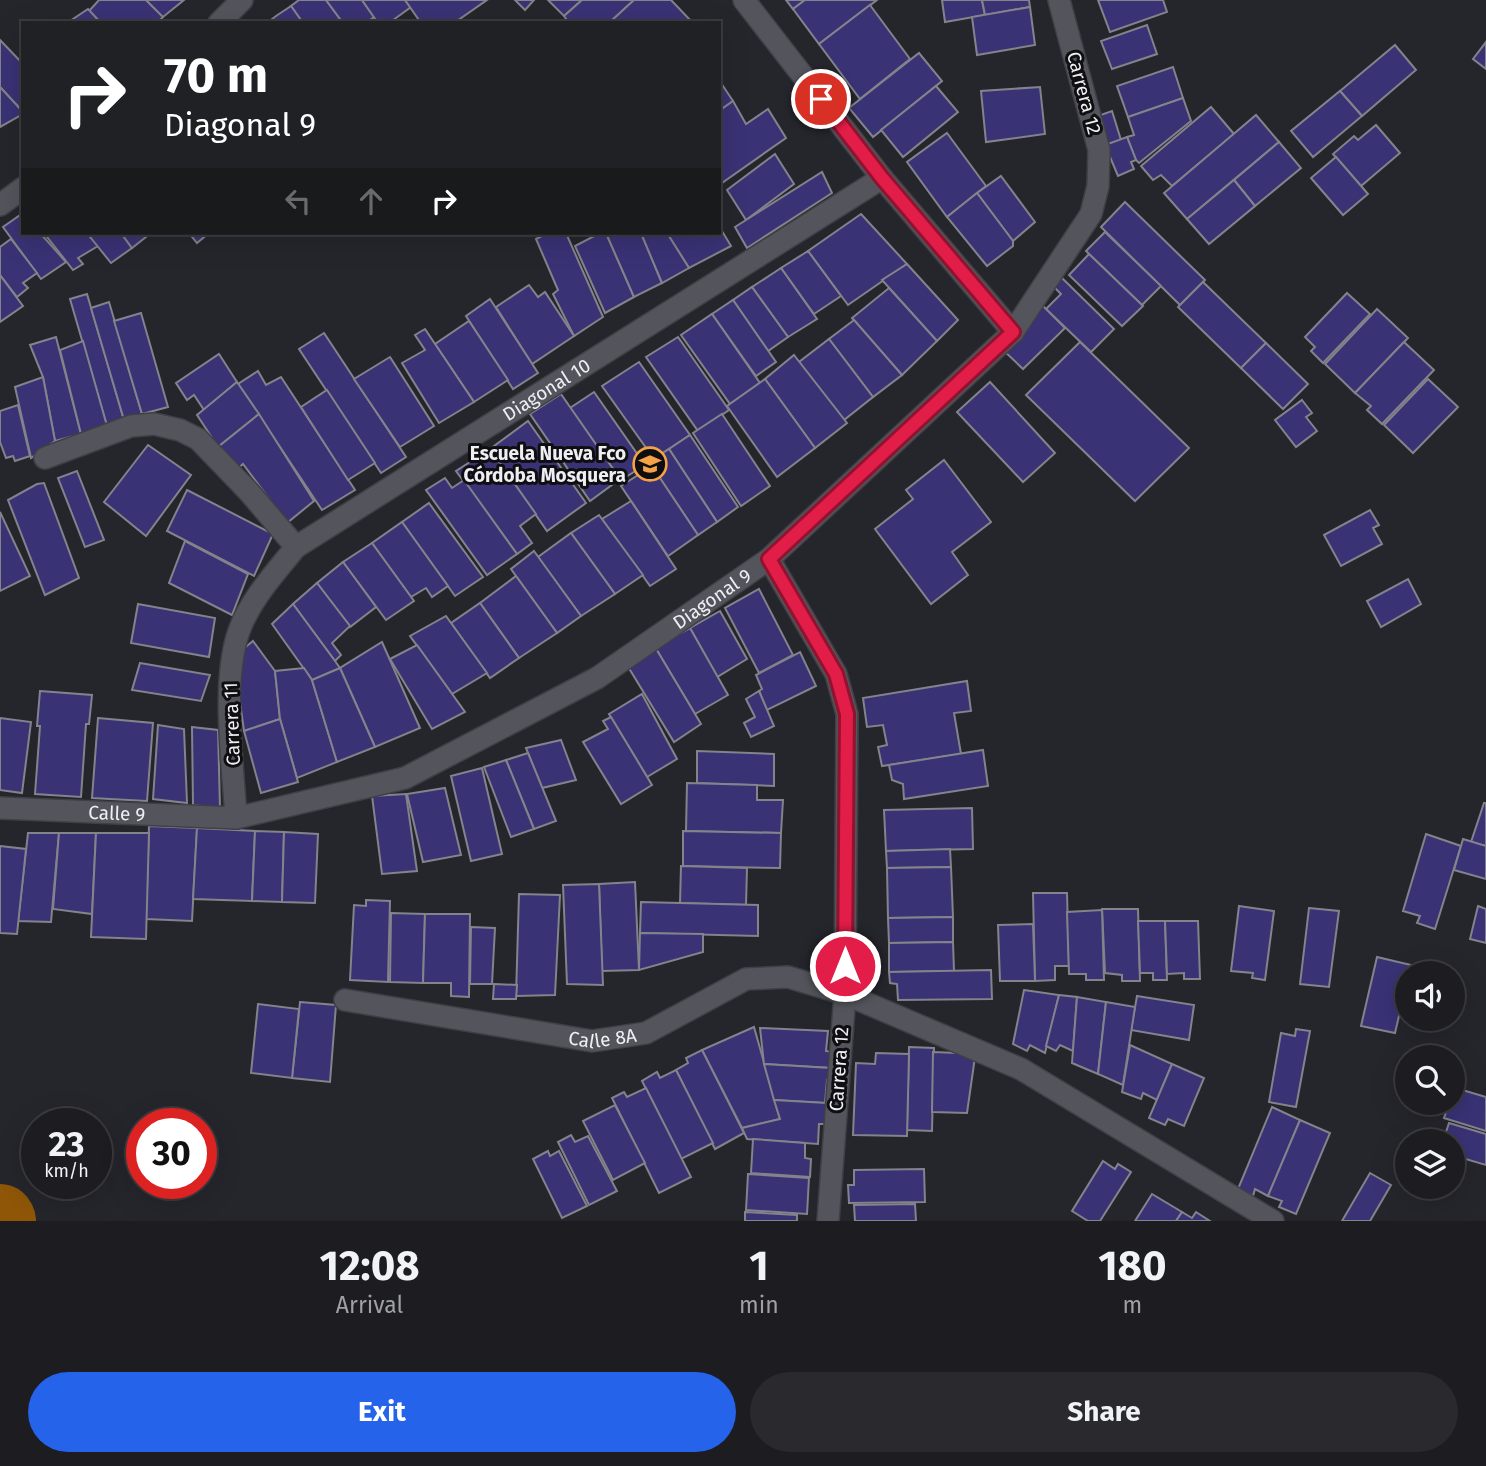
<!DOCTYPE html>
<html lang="en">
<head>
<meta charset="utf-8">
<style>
  :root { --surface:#1c1c21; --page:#29292e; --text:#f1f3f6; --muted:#a0a1a5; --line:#3a3a3f; --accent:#2563eb }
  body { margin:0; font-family:"Fira Sans",sans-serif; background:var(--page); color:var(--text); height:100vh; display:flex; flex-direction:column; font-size:26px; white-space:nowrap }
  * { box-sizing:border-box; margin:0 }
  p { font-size:23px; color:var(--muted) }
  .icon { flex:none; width:38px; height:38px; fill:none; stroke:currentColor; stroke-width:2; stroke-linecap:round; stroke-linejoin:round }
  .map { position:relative; height:1221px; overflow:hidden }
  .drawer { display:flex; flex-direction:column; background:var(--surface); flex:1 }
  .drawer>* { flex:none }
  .banner { position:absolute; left:21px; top:21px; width:700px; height:214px; border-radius:0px; box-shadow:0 7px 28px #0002,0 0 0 2px var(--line); background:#202124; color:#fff; overflow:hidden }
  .controls { position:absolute; left:1395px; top:961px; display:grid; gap:14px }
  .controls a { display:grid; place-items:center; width:70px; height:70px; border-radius:50%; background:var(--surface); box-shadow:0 7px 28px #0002,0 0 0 2px var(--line); font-size:35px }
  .speed { position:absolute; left:21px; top:1108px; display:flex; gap:14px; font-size:35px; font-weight:700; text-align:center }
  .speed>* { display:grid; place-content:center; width:91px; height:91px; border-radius:50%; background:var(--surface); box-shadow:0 7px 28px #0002,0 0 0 2px var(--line); line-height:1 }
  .speed small { font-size:18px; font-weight:400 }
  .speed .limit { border:10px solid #d22; background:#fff; color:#111 }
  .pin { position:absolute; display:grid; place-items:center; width:60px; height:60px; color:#fff; margin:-30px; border:4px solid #fff; border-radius:50%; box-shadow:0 2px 7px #0007 }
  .me { position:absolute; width:77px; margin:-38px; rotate:0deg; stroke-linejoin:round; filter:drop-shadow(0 0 5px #0008) }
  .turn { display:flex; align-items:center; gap:24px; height:147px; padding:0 28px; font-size:32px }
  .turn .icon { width:91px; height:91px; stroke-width:2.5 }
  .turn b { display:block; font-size:49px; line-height:60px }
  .lanes { display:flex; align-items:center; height:66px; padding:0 28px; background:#0003; justify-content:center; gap:35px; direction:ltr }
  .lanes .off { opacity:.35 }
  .eta { display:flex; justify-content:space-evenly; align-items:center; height:119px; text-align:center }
  .eta b { font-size:42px; font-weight:700; line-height:49px }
  .primary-button { display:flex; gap:14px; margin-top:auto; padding:14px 28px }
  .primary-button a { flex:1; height:80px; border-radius:42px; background:var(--accent); color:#fff; font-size:28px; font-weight:700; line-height:80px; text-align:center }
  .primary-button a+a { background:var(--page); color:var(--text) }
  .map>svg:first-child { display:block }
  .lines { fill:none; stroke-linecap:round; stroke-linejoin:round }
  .river { stroke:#8f5607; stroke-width:70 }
  .building { fill:#393275; stroke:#82838b; stroke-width:2 }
  .street-casing { stroke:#3f4045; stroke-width:24 }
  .street { stroke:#54555c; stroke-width:21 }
  .route-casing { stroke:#92132f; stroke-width:18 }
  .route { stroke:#e11d48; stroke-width:12 }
  .labels { text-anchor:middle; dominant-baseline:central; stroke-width:6; stroke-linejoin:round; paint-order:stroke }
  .street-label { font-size:19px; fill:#eeeef3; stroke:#0f0f12 }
  .poi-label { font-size:19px; font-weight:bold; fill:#eeeef3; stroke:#0f0f12; text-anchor:end }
</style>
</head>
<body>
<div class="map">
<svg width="1486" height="1221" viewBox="0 0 1486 1221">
  <rect width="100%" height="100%" fill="#25252c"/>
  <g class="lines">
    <polyline class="river" points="0,1219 1,1221"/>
  </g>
  <g class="building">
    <polygon points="99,0 146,0 163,17 157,23 101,23 89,11"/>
    <polygon points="146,0 184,0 163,17"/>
    <polygon points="299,0 326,0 343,23 303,23 291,6"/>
    <polygon points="326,0 362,0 374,17 366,23 343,23"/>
    <polygon points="362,0 405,0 411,7 389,23 378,23"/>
    <polygon points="405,0 487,0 454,23 421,23"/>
    <polygon points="515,0 534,0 525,10"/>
    <polygon points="548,0 582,0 564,16"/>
    <polygon points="582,0 634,0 609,23 569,23 564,16"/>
    <polygon points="671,0 693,23 609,23 634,0"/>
    <polygon points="786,0 805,0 793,9"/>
    <polygon points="805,0 877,0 819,44 793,9"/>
    <polygon points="942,0 982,0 985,15 945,22"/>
    <polygon points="982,0 1029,0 1030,7 985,15"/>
    <polygon points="1098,0 1163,0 1167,12 1110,32"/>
    <polygon points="870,5 910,59 860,99 819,44"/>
    <polygon points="291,6 303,23 267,23 276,16"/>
    <polygon points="1030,7 1035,45 977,55 972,17"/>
    <polygon points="88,9 101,23 67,23"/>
    <polygon points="1147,25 1157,54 1112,69 1101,41"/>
    <polygon points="0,40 23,64 23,112 0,87"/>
    <polygon points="1486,42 1486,69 1473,59"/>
    <polygon points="1395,45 1416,70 1362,116 1340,91"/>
    <polygon points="919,53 942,81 873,137 849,108"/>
    <polygon points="1173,67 1183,98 1128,117 1117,86"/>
    <polygon points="719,80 733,101 719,111"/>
    <polygon points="936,86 958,112 903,157 881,130"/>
    <polygon points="0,87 23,112 23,114 0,127"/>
    <polygon points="1040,87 1045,134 986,142 981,91"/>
    <polygon points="1340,91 1362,116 1313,157 1291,131"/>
    <polygon points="1183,98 1191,121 1139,163 1136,160 1127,137 1134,135 1128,117"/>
    <polygon points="733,101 746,124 768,109 786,138 719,185 719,111"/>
    <polygon points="1211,107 1234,134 1172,186 1161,175 1153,180 1141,166"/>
    <polygon points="1112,111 1121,140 1105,145 1095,117"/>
    <polygon points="1256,115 1279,142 1187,219 1164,193"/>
    <polygon points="1376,125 1400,153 1361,186 1333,154 1354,136 1358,140"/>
    <polygon points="947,133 986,186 947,217 907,162"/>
    <polygon points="1127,137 1136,160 1131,162 1134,169 1118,176 1105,145"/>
    <polygon points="1279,142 1301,168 1255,206 1234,180"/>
    <polygon points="775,154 794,184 746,220 727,190"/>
    <polygon points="1336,157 1368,194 1343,215 1311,178"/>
    <polygon points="822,172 832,193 747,248 735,227"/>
    <polygon points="1001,176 1035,222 1013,241 977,193"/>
    <polygon points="1234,180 1255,206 1209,244 1187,219"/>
    <polygon points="977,193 1013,241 1013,246 987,266 947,217"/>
    <polygon points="1125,202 1205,280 1180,305 1101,227"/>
    <polygon points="23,213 23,233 40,233 66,262 41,279 3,227"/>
    <polygon points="861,214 907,264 848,305 808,251"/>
    <polygon points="719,226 731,246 689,268 667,233 719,233"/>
    <polygon points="1105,232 1161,286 1142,305 1086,251"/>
    <polygon points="44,233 87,233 98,246 78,258 83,264 73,270"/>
    <polygon points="87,233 121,233 132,248 111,263"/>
    <polygon points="121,233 151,233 132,248"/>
    <polygon points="189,233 209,233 197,243"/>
    <polygon points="548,233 566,233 603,317 574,336 553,294 558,290 536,239"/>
    <polygon points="600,233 606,233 634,297 605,313 575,246"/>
    <polygon points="606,233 641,233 662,283 634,297"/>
    <polygon points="641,233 667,233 689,268 662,283"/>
    <polygon points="11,239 37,273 23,283 28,288 17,297 0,275 0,247"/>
    <polygon points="808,251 841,296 814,314 781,268"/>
    <polygon points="1089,254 1143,306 1122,326 1069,275"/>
    <polygon points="907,264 958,320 937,341 882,280"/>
    <polygon points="781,268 817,319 788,337 752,287"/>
    <polygon points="0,275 23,306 0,322"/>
    <polygon points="1062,278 1114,329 1091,352 1046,309 1061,294 1054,287"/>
    <polygon points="1203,282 1266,343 1241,368 1178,307"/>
    <polygon points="529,285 538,297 545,292 574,336 532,364 496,307"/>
    <polygon points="752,287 788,337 768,351 733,300"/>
    <polygon points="889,288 937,341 902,375 852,318"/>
    <polygon points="1347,293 1370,314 1323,363 1311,351 1315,347 1305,337"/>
    <polygon points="87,294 124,420 107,426 70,299"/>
    <polygon points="490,299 538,373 513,389 466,316"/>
    <polygon points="733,300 776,362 756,376 712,314"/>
    <polygon points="109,302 142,414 124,420 91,308"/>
    <polygon points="1043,306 1065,328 1023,369 1001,348"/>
    <polygon points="1377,309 1408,338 1355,393 1325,364"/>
    <polygon points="141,313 168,407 142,414 114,321"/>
    <polygon points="712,314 760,383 730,404 681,335"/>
    <polygon points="854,320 902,375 873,397 829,339"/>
    <polygon points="469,321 508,380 474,402 435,344"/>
    <polygon points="425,329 474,402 439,423 402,363 425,350 415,335"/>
    <polygon points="324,333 406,457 381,473 299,349"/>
    <polygon points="56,337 81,434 55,441 43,377 30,345"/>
    <polygon points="678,337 729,410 698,431 646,357"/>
    <polygon points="829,339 873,397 844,420 799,362"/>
    <polygon points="83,341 107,426 81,434 60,350"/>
    <polygon points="1080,342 1189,448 1135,501 1026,395"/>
    <polygon points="1404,342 1434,370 1382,424 1367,410 1371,406 1355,393"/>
    <polygon points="1266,343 1308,384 1283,409 1241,368"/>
    <polygon points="219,354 237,382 204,410 194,395 187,400 176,383"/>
    <polygon points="794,355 847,423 815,448 765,379"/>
    <polygon points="390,357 434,426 400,447 354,379"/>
    <polygon points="639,362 690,435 654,459 602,386"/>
    <polygon points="258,371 266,385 281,377 355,490 322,510 238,384"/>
    <polygon points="43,377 55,441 31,458 15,387"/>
    <polygon points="765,379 815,448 777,477 727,406"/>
    <polygon points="1428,379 1458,407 1413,453 1384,425"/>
    <polygon points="237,382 259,414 218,447 197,415"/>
    <polygon points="990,382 1055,453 1023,482 957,412"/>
    <polygon points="327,390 375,463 348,480 301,407"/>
    <polygon points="594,392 645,465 621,480 570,408"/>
    <polygon points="561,394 620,479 590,501 530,414"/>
    <polygon points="1302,400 1312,413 1306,417 1317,431 1296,447 1275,420"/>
    <polygon points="18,405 30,456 15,461 13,456 6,458 0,442 0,411"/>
    <polygon points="259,414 314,501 287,523 243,464 236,470 218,447"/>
    <polygon points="722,414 770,486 741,506 693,433"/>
    <polygon points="528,421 586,503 547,531 490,449"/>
    <polygon points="690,435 738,507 717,522 669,449"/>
    <polygon points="148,445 191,475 146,536 104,502"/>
    <polygon points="490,449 536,514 520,526 532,543 517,554 456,471"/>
    <polygon points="669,449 717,522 698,535 649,462"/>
    <polygon points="944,460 991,522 952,552 968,575 931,604 875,529 913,499 906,490"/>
    <polygon points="652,466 698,535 668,556 621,486"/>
    <polygon points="77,471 104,540 85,547 58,478"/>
    <polygon points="445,478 452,488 464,480 517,554 487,575 426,490"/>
    <polygon points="44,483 79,578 45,595 8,500 37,484"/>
    <polygon points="187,490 273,534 254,576 167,531"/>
    <polygon points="631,501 676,569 650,586 602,519"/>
    <polygon points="429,503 483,577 455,596 402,522"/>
    <polygon points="1370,510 1379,525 1373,528 1382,544 1341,566 1324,535"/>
    <polygon points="0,512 30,576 0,591"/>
    <polygon points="599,515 643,575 615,594 571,533"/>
    <polygon points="402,522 448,586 432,597 426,588 411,597 372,543"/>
    <polygon points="571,533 615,594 581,616 538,557"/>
    <polygon points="185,541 248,574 232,615 169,583"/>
    <polygon points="372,543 414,601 386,620 343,562"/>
    <polygon points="534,551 581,616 557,633 511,569"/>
    <polygon points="343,562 376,607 350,627 317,583"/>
    <polygon points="516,576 557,633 519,658 480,603"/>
    <polygon points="1408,579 1421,604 1381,627 1367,601"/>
    <polygon points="317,583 350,626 332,643 341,655 335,661 293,604"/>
    <polygon points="759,589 793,655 759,673 725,608"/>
    <polygon points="480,603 519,658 490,678 451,623"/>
    <polygon points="138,604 215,618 209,657 131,643"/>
    <polygon points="293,604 335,661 340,668 312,680 272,624"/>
    <polygon points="720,611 747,659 717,677 690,628"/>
    <polygon points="446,616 487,673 452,694 410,636"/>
    <polygon points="690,628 728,695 695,714 655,647"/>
    <polygon points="253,641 275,671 280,719 244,731 238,688 242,650"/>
    <polygon points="382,642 420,728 375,747 340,668"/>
    <polygon points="417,645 465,712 432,729 390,659"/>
    <polygon points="655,647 701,724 674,742 627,665"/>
    <polygon points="800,652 816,686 767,710 759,691 762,689 756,675"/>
    <polygon points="140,663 210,675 201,701 132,690"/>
    <polygon points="304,668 312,680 337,762 297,778 280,719 275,671"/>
    <polygon points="340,668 375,747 337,762 312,680"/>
    <polygon points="967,681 971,711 954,713 961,754 882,766 878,747 887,745 883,725 867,727 863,698"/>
    <polygon points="40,691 92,695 89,724 86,724 81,797 35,794 40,726 37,726"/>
    <polygon points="759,691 774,726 751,737 744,723 755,717 746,699"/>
    <polygon points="642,694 677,759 647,777 609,714"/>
    <polygon points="611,717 652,785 621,804 583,742 608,729 603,721"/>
    <polygon points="0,718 31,722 22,793 0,790"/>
    <polygon points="98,718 153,723 147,801 92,798"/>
    <polygon points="280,719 298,782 261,793 244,731"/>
    <polygon points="158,725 184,729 187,803 153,799"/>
    <polygon points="192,727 218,730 220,808 193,805"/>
    <polygon points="561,740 576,780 542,788 526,748"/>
    <polygon points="983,750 988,786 904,799 903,784 892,780 889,765"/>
    <polygon points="697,751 774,754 774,786 697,783"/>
    <polygon points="528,753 556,821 534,829 506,760"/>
    <polygon points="506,760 534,829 511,837 484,767"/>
    <polygon points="482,768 502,854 471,861 451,776"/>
    <polygon points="687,783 757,785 757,800 783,800 781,833 686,831"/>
    <polygon points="445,788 461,855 423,862 407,794"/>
    <polygon points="406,794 417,871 382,874 372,796"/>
    <polygon points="1484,803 1486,803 1486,846 1471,842"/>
    <polygon points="972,808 973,849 886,851 884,810"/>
    <polygon points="149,826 197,828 192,921 146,919"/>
    <polygon points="197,828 255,831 252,901 193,899"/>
    <polygon points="255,831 284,832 282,902 252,901"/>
    <polygon points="683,831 781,833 780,868 683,866"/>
    <polygon points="284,832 318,834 315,903 282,902"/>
    <polygon points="28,833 59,833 51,922 18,921"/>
    <polygon points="59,833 96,833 92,914 53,909"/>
    <polygon points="96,833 149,833 146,939 91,937"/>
    <polygon points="1426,834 1461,846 1435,929 1417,923 1420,916 1403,911"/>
    <polygon points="1463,839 1486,846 1486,879 1454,870"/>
    <polygon points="0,846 26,849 17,934 0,933"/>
    <polygon points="950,849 951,867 887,868 886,851"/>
    <polygon points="681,866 747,868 746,905 680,903"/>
    <polygon points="951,867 953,917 888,918 887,868"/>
    <polygon points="635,882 639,970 602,971 599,884"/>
    <polygon points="599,884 603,985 567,984 563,885"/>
    <polygon points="1033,893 1067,893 1069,966 1055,966 1055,980 1035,981"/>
    <polygon points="519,894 560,895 555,995 516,996"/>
    <polygon points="366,900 390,901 388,982 350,980 354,905 366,906"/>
    <polygon points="641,902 758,905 758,936 640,933"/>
    <polygon points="1239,906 1274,911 1265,980 1252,978 1253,973 1231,971"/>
    <polygon points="1478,906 1486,909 1486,943 1470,939"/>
    <polygon points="1309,908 1339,911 1329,987 1300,984"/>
    <polygon points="1102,909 1138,909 1140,981 1122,981 1122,975 1105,973"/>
    <polygon points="1102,910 1104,980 1086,980 1086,974 1069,974 1067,912"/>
    <polygon points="391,913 425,914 423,983 390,982"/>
    <polygon points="425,914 470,914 469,997 451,996 451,983 423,983"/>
    <polygon points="953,917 953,942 889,943 888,918"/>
    <polygon points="1138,921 1165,921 1167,980 1153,980 1153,973 1140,973"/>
    <polygon points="1165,921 1198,921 1200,979 1184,979 1184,973 1167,974"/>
    <polygon points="1033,924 1035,981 1000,981 998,925"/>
    <polygon points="471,927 495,928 492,984 470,984"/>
    <polygon points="640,933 703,934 703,952 639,970"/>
    <polygon points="953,942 954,971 889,972 889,943"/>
    <polygon points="1377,957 1411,965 1409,973 1407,973 1407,982 1395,1033 1361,1026"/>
    <polygon points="991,970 992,999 898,1000 897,984 890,983 889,972"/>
    <polygon points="494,984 517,985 516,999 493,999"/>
    <polygon points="1024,990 1059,995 1045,1053 1030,1045 1027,1051 1013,1044"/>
    <polygon points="1059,995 1077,997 1073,1051 1060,1045 1056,1051 1046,1046"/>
    <polygon points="1137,996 1194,1005 1189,1040 1131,1030"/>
    <polygon points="1077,997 1106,1002 1098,1074 1072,1063"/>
    <polygon points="300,1002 336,1005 330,1082 292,1078"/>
    <polygon points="1106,1002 1135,1007 1123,1085 1098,1074"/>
    <polygon points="258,1004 299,1009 292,1078 251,1073"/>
    <polygon points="754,1027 780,1119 742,1128 702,1050"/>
    <polygon points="760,1028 828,1031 826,1051 832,1052 831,1068 764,1064"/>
    <polygon points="1296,1029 1310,1031 1296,1107 1269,1102 1281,1033 1295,1036"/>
    <polygon points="1130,1045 1172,1064 1157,1100 1143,1093 1141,1099 1122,1092"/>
    <polygon points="909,1047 934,1048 932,1131 907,1130"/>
    <polygon points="702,1050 744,1133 715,1149 676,1070 688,1063 686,1058"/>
    <polygon points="933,1052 958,1053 975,1057 967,1113 932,1112"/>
    <polygon points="876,1053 909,1054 907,1136 853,1135 856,1063 875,1064"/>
    <polygon points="764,1064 831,1068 830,1080 827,1080 825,1103 774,1100"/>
    <polygon points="1172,1064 1204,1078 1184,1126 1168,1119 1165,1125 1149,1118"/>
    <polygon points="676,1070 713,1143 681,1159 642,1081 657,1072 660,1078"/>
    <polygon points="646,1088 691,1177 659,1193 612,1098 624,1092 627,1097"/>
    <polygon points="1459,1089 1486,1097 1486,1131 1444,1118 1449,1103 1455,1105"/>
    <polygon points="774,1100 827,1103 826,1124 819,1124 818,1144 747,1139 742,1128 780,1119"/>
    <polygon points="615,1105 645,1163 613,1180 583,1121"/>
    <polygon points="1272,1107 1300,1120 1268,1196 1255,1189 1253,1196 1238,1189"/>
    <polygon points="1300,1120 1330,1133 1296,1214 1279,1207 1282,1201 1268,1196"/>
    <polygon points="1449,1123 1486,1134 1486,1165 1452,1155 1452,1141 1437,1141 1438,1136 1444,1138"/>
    <polygon points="571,1135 575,1142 588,1136 617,1191 589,1205 558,1142"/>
    <polygon points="753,1139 805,1143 805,1158 811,1159 810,1177 751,1173"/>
    <polygon points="548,1151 550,1156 559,1151 587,1206 562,1218 533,1159"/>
    <polygon points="1103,1161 1115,1169 1118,1164 1131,1172 1100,1221 1088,1221 1072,1211"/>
    <polygon points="924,1169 925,1202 849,1203 848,1185 854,1185 854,1170"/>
    <polygon points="1370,1173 1391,1185 1370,1221 1342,1221"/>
    <polygon points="748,1174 809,1178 807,1214 746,1210"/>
    <polygon points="1152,1194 1182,1212 1176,1221 1135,1221"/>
    <polygon points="915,1204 916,1221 855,1221 854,1205"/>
    <polygon points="745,1212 797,1215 797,1221 745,1221"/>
    <polygon points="1182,1212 1192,1218 1196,1212 1210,1221 1176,1221"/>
  </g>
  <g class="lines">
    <defs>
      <g id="street">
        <polyline points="744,0 882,178 1013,332"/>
        <polyline points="219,23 242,0"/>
        <polyline points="0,205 23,188"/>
        <polyline points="45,458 131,426 154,424 180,430 198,439 250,493 296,547"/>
        <polyline points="769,559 836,674 847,714 845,994 828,1221"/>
        <path id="s1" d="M0,808L236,818L405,778L597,678L769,559L1013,332L1091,214L1098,186L1099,150L1059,0"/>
        <path id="s2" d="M236,818C233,765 221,681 239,631C250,600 275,573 296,547L882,178"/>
        <path id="s3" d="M345,1000L592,1041L646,1033L746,979L788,977L845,994L1021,1069L1273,1221"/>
      </g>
    </defs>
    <use href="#street" class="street-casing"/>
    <use href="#street" class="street"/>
  </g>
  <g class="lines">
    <defs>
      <polyline id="route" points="821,99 882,178 1013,332 769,559 836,674 847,714 845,966"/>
    </defs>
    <use href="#route" class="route-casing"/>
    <use href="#route" class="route"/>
  </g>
  <defs>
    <symbol id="school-ring" viewBox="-11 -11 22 22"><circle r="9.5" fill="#0f0f12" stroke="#f6a246" stroke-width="1.5"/><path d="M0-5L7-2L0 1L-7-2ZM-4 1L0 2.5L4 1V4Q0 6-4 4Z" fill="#f6a246"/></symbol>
  </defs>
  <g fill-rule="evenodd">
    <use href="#school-ring" x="631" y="445" width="38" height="38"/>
  </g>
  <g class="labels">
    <g class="street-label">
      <text transform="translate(1084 93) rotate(75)">Carrera 12</text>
      <text stroke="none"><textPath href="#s2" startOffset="586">Diagonal 10</textPath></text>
      <text stroke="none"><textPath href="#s1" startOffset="766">Diagonal 9</textPath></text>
      <text transform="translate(232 724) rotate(-92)">Carrera 11</text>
      <text stroke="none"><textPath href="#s1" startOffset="117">Calle 9</textPath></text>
      <text stroke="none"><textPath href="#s3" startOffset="261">Calle 8A</textPath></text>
      <text transform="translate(839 1069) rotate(-86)">Carrera 12</text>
    </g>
    <g class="poi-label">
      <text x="626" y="453">Escuela Nueva Fco<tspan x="626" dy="22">Córdoba Mosquera</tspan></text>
    </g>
  </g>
</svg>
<div class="controls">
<a><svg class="icon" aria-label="sound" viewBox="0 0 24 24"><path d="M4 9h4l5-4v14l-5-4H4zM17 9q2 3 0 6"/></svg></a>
<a><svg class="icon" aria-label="search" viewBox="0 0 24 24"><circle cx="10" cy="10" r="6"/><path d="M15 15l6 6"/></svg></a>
<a><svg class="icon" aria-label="layers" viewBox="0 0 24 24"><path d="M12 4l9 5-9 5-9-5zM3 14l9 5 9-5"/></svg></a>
</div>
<div class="speed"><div>23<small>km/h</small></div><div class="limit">30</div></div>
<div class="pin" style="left:821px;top:99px;background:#d93025"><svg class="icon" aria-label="arrive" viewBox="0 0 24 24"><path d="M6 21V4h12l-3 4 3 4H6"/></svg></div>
<svg class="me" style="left:845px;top:966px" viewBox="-20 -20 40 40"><circle r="17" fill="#e11d48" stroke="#fff" stroke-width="3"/><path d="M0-11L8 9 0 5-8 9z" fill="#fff"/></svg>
<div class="banner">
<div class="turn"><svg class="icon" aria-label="right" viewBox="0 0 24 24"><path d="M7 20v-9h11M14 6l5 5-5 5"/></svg><div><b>70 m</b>Diagonal 9</div></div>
<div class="lanes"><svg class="icon off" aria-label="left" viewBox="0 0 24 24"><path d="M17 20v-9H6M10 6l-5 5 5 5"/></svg><svg class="icon off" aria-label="ahead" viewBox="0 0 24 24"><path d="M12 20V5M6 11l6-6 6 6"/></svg><svg class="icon" aria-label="right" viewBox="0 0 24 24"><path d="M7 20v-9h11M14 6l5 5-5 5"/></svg></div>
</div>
</div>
<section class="drawer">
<div class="eta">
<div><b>12:08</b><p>Arrival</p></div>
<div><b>1</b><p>min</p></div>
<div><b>180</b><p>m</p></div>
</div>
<div class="primary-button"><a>Exit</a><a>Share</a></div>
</section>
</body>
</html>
